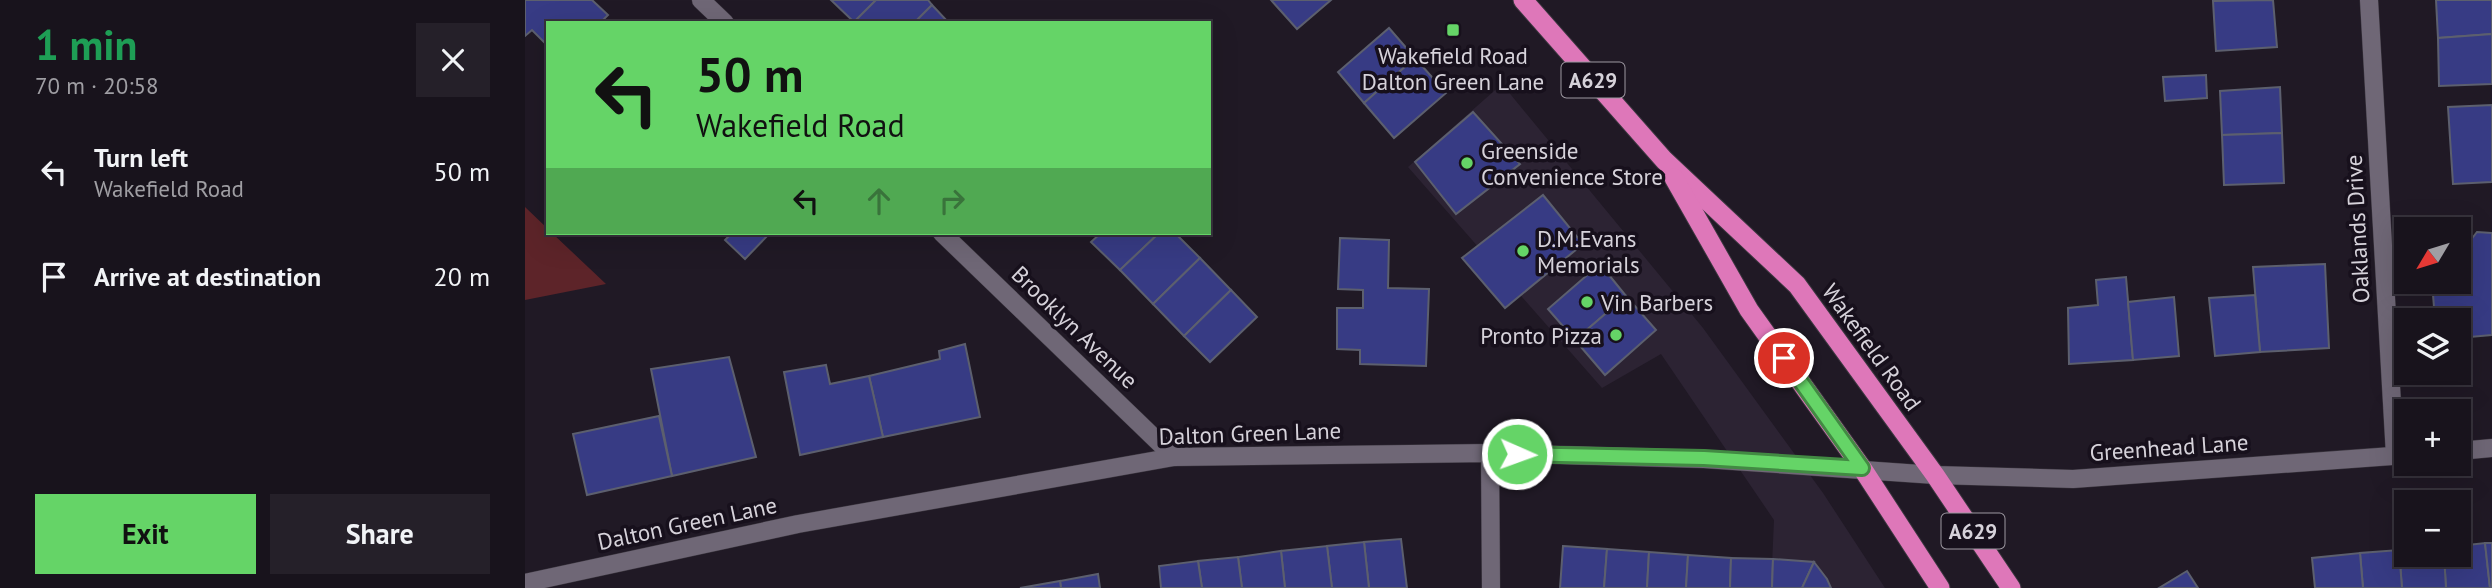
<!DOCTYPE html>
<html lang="en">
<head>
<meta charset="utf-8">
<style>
  :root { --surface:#18131c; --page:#252029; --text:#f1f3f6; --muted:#9f9ea3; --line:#36323b; --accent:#65d467 }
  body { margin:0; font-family:"PT Sans",sans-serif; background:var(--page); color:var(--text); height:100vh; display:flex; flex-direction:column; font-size:26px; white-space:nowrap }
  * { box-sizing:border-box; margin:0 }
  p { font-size:23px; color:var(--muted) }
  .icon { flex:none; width:38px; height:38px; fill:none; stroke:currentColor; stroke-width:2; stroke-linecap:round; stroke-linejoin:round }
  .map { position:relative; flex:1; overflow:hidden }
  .sheet { display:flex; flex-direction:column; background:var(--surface); width:525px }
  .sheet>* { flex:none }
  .banner { position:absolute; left:21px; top:21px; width:665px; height:214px; border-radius:0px; box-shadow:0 7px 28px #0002,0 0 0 2px var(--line); background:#65d467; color:#111; overflow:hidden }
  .needle { width:46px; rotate:232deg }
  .tools { position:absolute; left:1869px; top:217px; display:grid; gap:14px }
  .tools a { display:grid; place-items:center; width:77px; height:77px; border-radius:0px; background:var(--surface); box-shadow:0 7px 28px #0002,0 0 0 2px var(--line); font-size:35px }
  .pin { position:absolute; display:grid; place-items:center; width:60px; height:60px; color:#fff; margin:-30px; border:4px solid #fff; border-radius:50%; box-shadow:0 2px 7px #0007 }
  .me { position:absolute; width:77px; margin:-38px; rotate:92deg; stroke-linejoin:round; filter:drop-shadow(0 0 5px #0008) }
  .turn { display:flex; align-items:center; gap:24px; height:147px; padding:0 35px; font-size:32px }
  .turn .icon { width:91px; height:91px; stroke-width:2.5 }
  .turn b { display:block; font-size:49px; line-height:60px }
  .lanes { display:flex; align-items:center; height:66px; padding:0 35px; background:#0003; justify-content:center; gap:35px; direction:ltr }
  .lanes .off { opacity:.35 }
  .round { display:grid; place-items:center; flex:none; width:74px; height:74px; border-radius:0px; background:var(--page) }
  .headline { display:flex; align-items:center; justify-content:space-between; height:119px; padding:0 35px }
  h1 { font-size:42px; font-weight:800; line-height:52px; color:#1e9e55 }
  .cta { display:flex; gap:14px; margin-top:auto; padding:14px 35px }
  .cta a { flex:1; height:80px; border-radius:0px; background:var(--accent); color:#111; font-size:28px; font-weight:800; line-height:80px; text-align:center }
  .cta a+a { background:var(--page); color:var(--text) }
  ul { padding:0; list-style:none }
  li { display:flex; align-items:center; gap:21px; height:105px; padding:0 35px }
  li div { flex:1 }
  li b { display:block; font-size:26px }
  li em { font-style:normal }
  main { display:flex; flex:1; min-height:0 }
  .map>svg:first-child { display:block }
  .built { fill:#2c2333 }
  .green { fill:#5d2429 }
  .building { fill:#373b84; stroke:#5c5f6e; stroke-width:2 }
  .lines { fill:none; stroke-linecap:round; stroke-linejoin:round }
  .minor-casing { stroke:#3b363f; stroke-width:19 }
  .trunk-casing { stroke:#3b363f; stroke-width:21 }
  .minor { stroke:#6f6776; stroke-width:18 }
  .trunk { stroke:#de77b9; stroke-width:19 }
  .route-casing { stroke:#428a43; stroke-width:18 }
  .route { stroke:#65d467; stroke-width:12 }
  .poi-dot { fill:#65d467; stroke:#17101c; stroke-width:2.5 }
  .labels { text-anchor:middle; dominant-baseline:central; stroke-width:7; stroke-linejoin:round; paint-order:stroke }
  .shield { fill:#17101c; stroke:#9d98a1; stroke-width:2 }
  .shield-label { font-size:21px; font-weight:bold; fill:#d6d2da }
  .poi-label { font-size:23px; fill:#d6d2da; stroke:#17101c; text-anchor:start }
  .street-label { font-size:23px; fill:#d6d2da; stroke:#17101c }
</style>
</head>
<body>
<main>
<section class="sheet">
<div class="headline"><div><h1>1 min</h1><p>70 m · 20:58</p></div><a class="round"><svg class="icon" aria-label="close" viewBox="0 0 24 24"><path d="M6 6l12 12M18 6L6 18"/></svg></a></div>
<ul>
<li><svg class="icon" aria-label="left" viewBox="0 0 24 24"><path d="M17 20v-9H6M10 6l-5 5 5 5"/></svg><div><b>Turn left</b><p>Wakefield Road</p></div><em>50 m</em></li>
<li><svg class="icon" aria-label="arrive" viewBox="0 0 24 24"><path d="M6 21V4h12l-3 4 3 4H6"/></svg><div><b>Arrive at destination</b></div><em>20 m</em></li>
</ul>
<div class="cta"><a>Exit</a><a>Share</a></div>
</section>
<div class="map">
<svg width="1967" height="588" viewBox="0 0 1967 588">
  <rect width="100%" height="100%" fill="#201925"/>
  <polygon class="built" points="977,84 1178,328 1298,493 1360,588 1246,588 1249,520 1136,354 1077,388 883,167"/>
  <polygon class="green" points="0,207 23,229 23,233 27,233 81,284 0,300"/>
  <g class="building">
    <polygon points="0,0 67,0 83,15 75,23 23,23 23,46 7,30 0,36"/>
    <polygon points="306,0 351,0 329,22"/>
    <polygon points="351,0 403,0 407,5 389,23 329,22"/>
    <polygon points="746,0 806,0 772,29"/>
    <polygon points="1748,0 1752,47 1691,51 1688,1"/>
    <polygon points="1911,0 1967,0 1967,34 1913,38"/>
    <polygon points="407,5 424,23 389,23"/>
    <polygon points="864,28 890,58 839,103 813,72"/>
    <polygon points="1967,34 1967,84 1914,86 1913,38"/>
    <polygon points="890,58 921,93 869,138 839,103"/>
    <polygon points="1681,75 1682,98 1640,101 1638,77"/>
    <polygon points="1755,87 1757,133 1697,135 1695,91"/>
    <polygon points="1967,105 1967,182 1928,184 1923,107"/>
    <polygon points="948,112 995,164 931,214 890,162"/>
    <polygon points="1757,133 1759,183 1699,185 1697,135"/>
    <polygon points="1018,195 1058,244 980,308 937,258"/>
    <polygon points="1952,232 1967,233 1967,335 1934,338 1934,320 1910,320 1907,282 1934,282 1934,258 1945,257 1945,241"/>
    <polygon points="207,233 245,233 220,259 200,240"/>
    <polygon points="576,233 634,233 595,270 566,242"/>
    <polygon points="634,233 650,233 675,258 628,304 595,270"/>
    <polygon points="815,238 864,240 863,288 904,289 901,366 835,364 835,350 812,349 812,308 838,308 838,290 813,289"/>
    <polygon points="675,258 706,290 659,336 628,304"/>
    <polygon points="1075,264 1101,296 1050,340 1023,309"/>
    <polygon points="1800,264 1804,348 1735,352 1728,267"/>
    <polygon points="1601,277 1608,360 1544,364 1543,308 1573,305 1571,280"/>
    <polygon points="706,290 732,317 685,362 659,336"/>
    <polygon points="1730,295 1735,352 1690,356 1684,298"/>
    <polygon points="1101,296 1131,330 1080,375 1050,340"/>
    <polygon points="1649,297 1654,356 1608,360 1603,302"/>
    <polygon points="440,344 455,417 358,437 344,376 415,359 414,351"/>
    <polygon points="204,357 231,457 147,476 126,369"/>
    <polygon points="301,365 305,384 344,376 358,437 275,455 259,372"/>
    <polygon points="134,416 147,476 62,495 48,434"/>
    <polygon points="876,539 882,588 844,588 839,542"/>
    <polygon points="839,542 844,588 807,588 802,546"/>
    <polygon points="1960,543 1965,588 1921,588 1919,555 1934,555 1934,546"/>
    <polygon points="1960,543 1967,543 1967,588 1965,588"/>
    <polygon points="802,546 807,588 760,588 756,551"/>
    <polygon points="1038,546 1082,549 1079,588 1035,588"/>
    <polygon points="1082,549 1124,552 1122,588 1079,588"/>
    <polygon points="1874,550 1881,550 1881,555 1919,555 1921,588 1877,588"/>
    <polygon points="1874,550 1877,588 1838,588 1835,553"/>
    <polygon points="756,551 760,588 717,588 713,557"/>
    <polygon points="1124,552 1163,555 1161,588 1122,588"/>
    <polygon points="1835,553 1838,588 1790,588 1787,558"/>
    <polygon points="1163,555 1206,558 1205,588 1161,588"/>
    <polygon points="713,557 717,588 677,588 673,561"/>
    <polygon points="1206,558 1248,559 1247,588 1205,588"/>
    <polygon points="1248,559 1289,562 1277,588 1247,588"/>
    <polygon points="673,561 677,588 636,588 634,566"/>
    <polygon points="1289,562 1302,579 1306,588 1277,588"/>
    <polygon points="1662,571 1673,588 1634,588"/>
    <polygon points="573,574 575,588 536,588 535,581"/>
    <polygon points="535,581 536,588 495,588"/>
  </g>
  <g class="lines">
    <defs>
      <g id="minor">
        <polyline points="176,0 200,23"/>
        <polyline points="1844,0 1870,456"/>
        <polyline points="417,233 649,457"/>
        <polyline points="1934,451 1967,448"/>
        <polyline points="965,453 966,588"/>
        <polyline points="0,583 273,524 649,457 965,453 1179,459 1410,475 1548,479 1881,455"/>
      </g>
      <g id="trunk">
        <polyline points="998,0 1139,160 1272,285 1410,475 1486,588"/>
        <polyline points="1149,178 1224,310 1337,468 1415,588"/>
      </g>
    </defs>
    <use href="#minor" class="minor-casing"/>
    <use href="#trunk" class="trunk-casing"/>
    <use href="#minor" class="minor"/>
    <use href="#trunk" class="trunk"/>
  </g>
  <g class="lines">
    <defs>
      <polyline id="route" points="992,454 1179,458 1337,468 1259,358"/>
    </defs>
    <use href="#route" class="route-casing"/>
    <use href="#route" class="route"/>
  </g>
  <g class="poi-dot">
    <rect x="921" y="23" width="14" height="14" rx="3.5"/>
    <circle cx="942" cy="163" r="7"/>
    <circle cx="998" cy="251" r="7"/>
    <circle cx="1062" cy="302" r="7"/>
    <circle cx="1091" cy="335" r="7"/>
  </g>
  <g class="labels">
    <g class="shield">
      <rect x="1036.5" y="62.5" width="63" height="35" rx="5"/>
      <rect x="1416.5" y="513.5" width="63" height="35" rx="5"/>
    </g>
    <g class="shield-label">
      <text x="1068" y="80">A629</text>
      <text x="1448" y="531">A629</text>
    </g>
    <g class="poi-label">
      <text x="928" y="55" text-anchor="middle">Wakefield Road<tspan x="928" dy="26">Dalton Green Lane</tspan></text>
      <text x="956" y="150">Greenside<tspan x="956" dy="26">Convenience Store</tspan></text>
      <text x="1012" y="238">D.M.Evans<tspan x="1012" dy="26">Memorials</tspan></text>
      <text x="1076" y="302">Vin Barbers</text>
      <text x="1077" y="335" text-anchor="end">Pronto Pizza</text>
    </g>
    <g class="street-label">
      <text transform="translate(1832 229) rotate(-93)">Oaklands Drive</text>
      <text transform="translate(550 327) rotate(44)">Brooklyn Avenue</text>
      <text transform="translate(1347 347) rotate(54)">Wakefield Road</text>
      <text transform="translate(725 433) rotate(-2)">Dalton Green Lane</text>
      <text transform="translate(1644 447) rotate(-4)">Greenhead Lane</text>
      <text transform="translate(162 523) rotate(-12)">Dalton Green Lane</text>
    </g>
  </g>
</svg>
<div class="tools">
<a><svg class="needle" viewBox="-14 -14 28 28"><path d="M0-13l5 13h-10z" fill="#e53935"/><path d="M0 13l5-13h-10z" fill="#9f9ea3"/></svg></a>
<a><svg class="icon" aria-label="layers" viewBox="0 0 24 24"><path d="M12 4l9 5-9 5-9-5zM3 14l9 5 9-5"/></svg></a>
<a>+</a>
<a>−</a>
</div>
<div class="pin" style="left:1259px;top:358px;background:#d93025"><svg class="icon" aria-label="arrive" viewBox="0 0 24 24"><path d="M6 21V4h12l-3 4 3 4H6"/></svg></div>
<svg class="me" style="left:992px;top:454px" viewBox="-20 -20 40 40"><circle r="17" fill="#65d467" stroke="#fff" stroke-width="3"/><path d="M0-11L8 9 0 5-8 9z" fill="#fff"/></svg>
<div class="banner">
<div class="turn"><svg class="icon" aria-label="left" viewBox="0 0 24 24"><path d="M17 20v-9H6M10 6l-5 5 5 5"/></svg><div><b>50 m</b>Wakefield Road</div></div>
<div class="lanes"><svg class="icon" aria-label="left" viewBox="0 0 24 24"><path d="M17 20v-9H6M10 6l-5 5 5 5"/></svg><svg class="icon off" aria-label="ahead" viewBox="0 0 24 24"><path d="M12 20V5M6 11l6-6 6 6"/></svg><svg class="icon off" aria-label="right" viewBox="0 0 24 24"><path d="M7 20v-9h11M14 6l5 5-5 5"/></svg></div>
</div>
</div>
</main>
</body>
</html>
